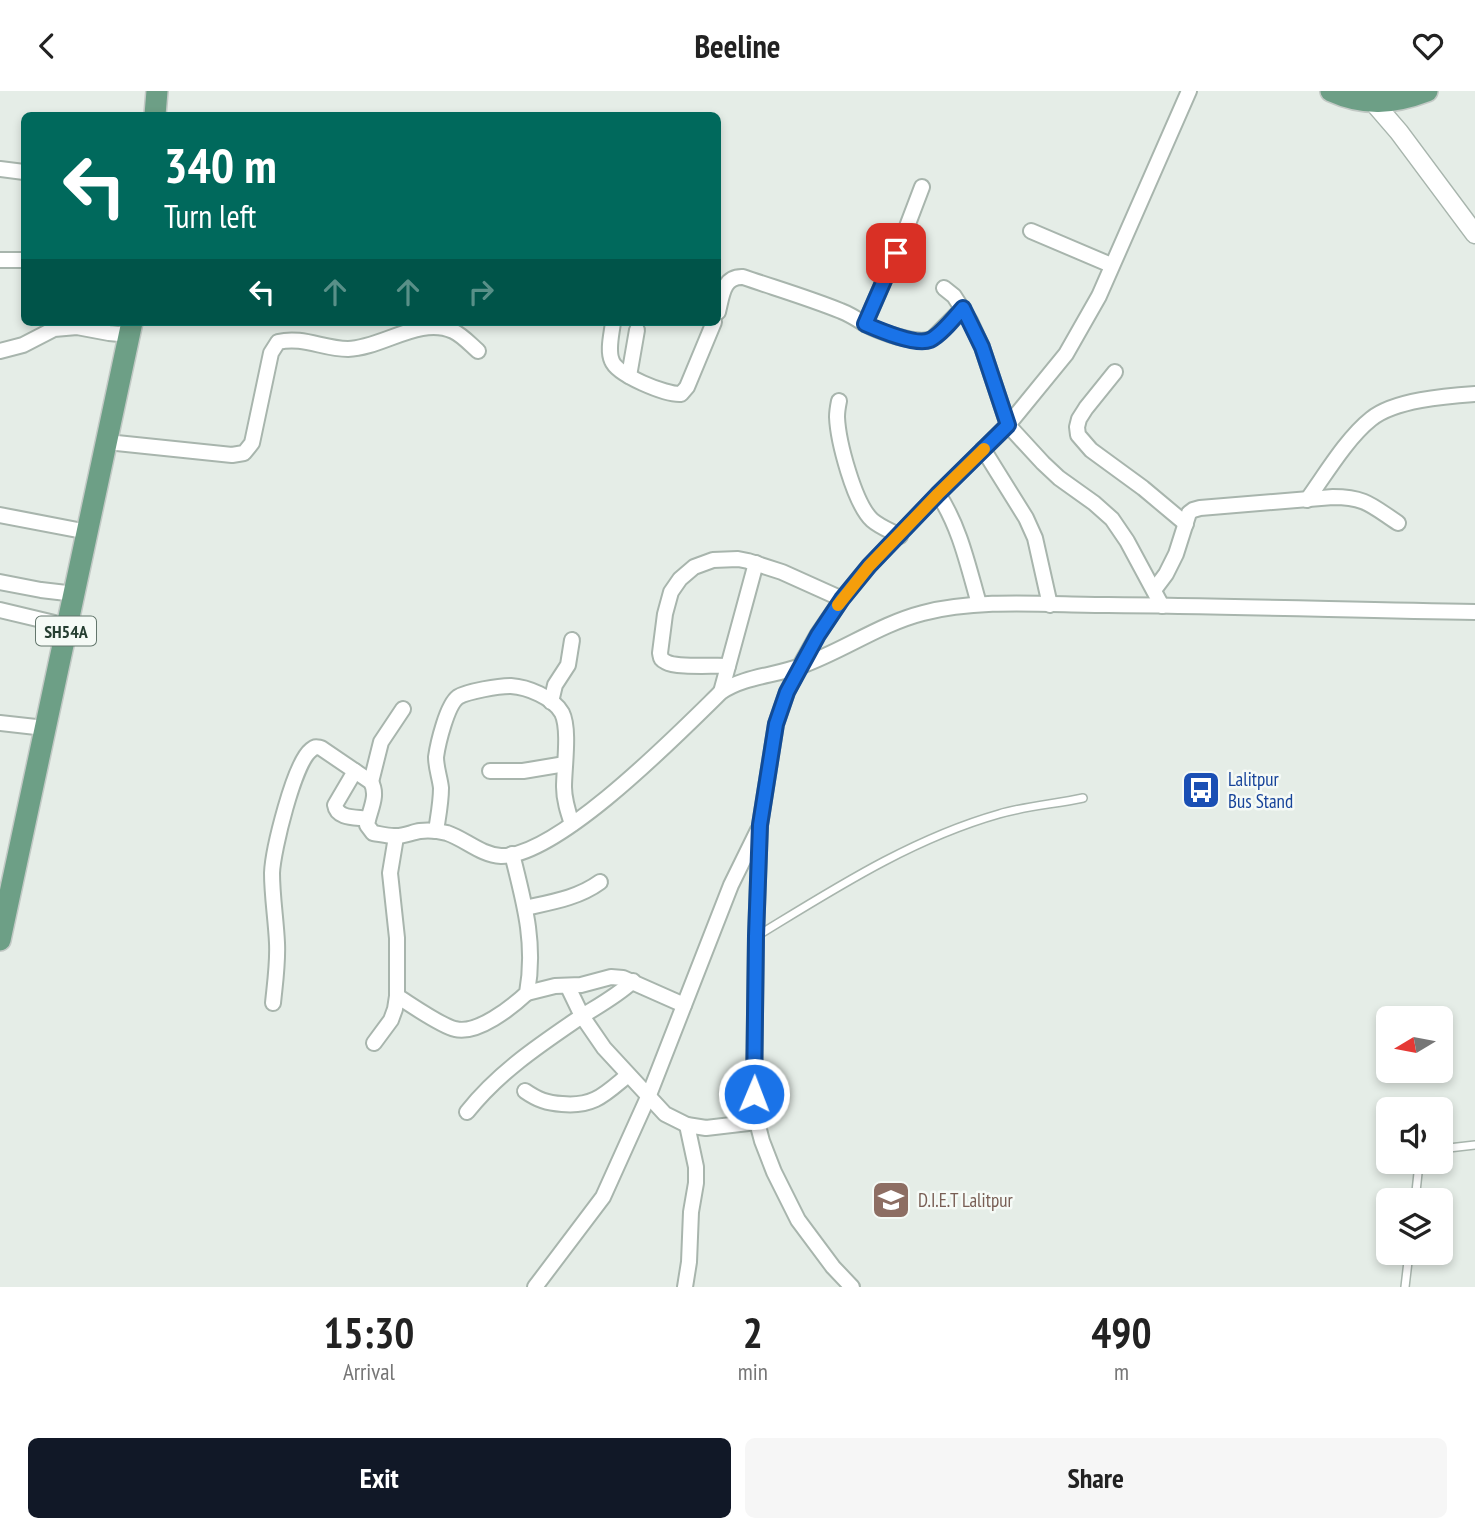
<!DOCTYPE html>
<html lang="en">
<head>
<meta charset="utf-8">
<style>
  :root { --surface:#fff; --page:#f6f6f6; --text:#222; --muted:#767676; --accent:#111827 }
  body { margin:0; font-family:"PT Sans Narrow",sans-serif; background:var(--page); color:var(--text); height:100vh; display:flex; flex-direction:column; font-size:26px; white-space:nowrap }
  * { box-sizing:border-box; margin:0 }
  p { font-size:23px; color:var(--muted) }
  .icon { flex:none; width:38px; height:38px; fill:none; stroke:currentColor; stroke-width:2; stroke-linecap:round; stroke-linejoin:round }
  .map { position:relative; height:1196px; overflow:hidden }
  .details { display:flex; flex-direction:column; background:var(--surface); flex:1 }
  .details>* { flex:none }
  .hud { position:absolute; left:21px; top:21px; width:700px; height:214px; border-radius:10px; box-shadow:0 4px 10px #0003; background:#00695c; color:#fff; overflow:hidden }
  .needle { width:46px; rotate:260deg }
  .buttons { position:absolute; left:1376px; top:915px; display:grid; gap:14px }
  .buttons a { display:grid; place-items:center; width:77px; height:77px; border-radius:10px; background:var(--surface); box-shadow:0 4px 10px #0003; font-size:35px }
  .pin { position:absolute; display:grid; place-items:center; width:60px; height:60px; color:#fff; margin:-30px; border-radius:14px; box-shadow:0 4px 10px #0006 }
  .me { position:absolute; width:77px; margin:-38px; rotate:1deg; stroke-linejoin:round; filter:drop-shadow(0 0 5px #0008) }
  .turn { display:flex; align-items:center; gap:24px; height:147px; padding:0 28px; font-size:32px }
  .turn .icon { width:91px; height:91px; stroke-width:2.5 }
  .turn b { display:block; font-size:49px; line-height:60px }
  .lanes { display:flex; align-items:center; height:66px; padding:0 28px; background:#0003; justify-content:center; gap:35px; direction:ltr }
  .lanes .off { opacity:.35 }
  .eta { display:flex; justify-content:space-evenly; align-items:center; height:119px; text-align:center }
  .eta b { font-size:42px; font-weight:700; line-height:49px }
  .cta { display:flex; gap:14px; margin-top:auto; padding:14px 28px }
  .cta a { flex:1; height:80px; border-radius:10px; background:var(--accent); color:#fff; font-size:28px; font-weight:700; line-height:80px; text-align:center }
  .cta a+a { background:var(--page); color:var(--text) }
  header { display:flex; justify-content:space-between; align-items:center; height:91px; padding:0 28px; background:var(--surface); font-size:32px; font-weight:700 }
  .map>svg:first-child { display:block }
  .lines { fill:none; stroke-linecap:round; stroke-linejoin:round }
  .service-casing { stroke:#a8b5ad; stroke-width:10 }
  .minor-casing { stroke:#a8b5ad; stroke-width:18 }
  .tertiary-casing { stroke:#a8b5ad; stroke-width:21 }
  .primary-casing { stroke:#c2c9c5; stroke-width:24 }
  .service { stroke:#fff; stroke-width:7 }
  .minor { stroke:#fff; stroke-width:14 }
  .tertiary { stroke:#fff; stroke-width:18 }
  .primary { stroke:#6d9f86; stroke-width:21 }
  .route-casing { stroke:#114b97; stroke-width:18 }
  .route { stroke:#1a73e8; stroke-width:12 }
  .slow { stroke:#f59e0b; stroke-width:12 }
  .labels { text-anchor:middle; dominant-baseline:central; stroke-width:5; stroke-linejoin:round; paint-order:stroke }
  .shield { fill:#f5faf6; stroke:#63766c; stroke-width:2 }
  .shield-label { font-size:18px; font-weight:bold; fill:#253e31 }
  .transit-label { font-size:19px; fill:#164399; stroke:#f5faf6; text-anchor:start }
  .education-label { font-size:19px; fill:#785e54; stroke:#f5faf6; text-anchor:start }
</style>
</head>
<body>
<header><svg class="icon" aria-label="back" viewBox="0 0 24 24"><path d="M15 5l-7 7 7 7"/></svg>Beeline<svg class="icon" aria-label="heart" viewBox="0 0 24 24"><path d="M12 20l-8-8c-3-5 5-10 8-4 3-6 11-1 8 4z"/></svg></header>
<div class="map">
<svg width="1475" height="1196" viewBox="0 0 1475 1196">
  <rect width="100%" height="100%" fill="#e5ede7"/>
  <g class="lines">
    <defs>
      <g id="service">
        <path d="M757,845C834,798 911,748 999,723C1026,715 1055,713 1083,707"/>
        <polyline points="1440,1058 1475,1054"/>
        <polyline points="1415,1110 1418,1082 1423,1071"/>
        <polyline points="1405,1196 1409,1162"/>
      </g>
      <g id="minor">
        <polyline points="0,78 24,81"/>
        <polyline points="1031,140 1111,174"/>
        <polyline points="0,169 24,169"/>
        <polyline points="944,197 954,205 970,230 982,256 1008,334 1043,372 1059,387 1094,412 1112,428 1127,450 1162,515"/>
        <path d="M718,221C722,205 723,185 743,186C775,197 809,207 841,220C849,223 857,228 865,233C880,241 916,254 932,248L963,217"/>
        <path d="M613,231C612,242 607,259 612,270C617,284 666,304 681,303L687,296L714,231"/>
        <polyline points="865,233 903,146 922,96"/>
        <polyline points="0,260 23,254 54,238 77,236 109,242 130,244"/>
        <polyline points="1115,281 1086,317 1079,328 1077,336 1078,344 1091,359 1143,397 1186,433"/>
        <polyline points="629,285 637,239"/>
        <path d="M839,310C838,315 837,321 837,326C838,350 854,412 872,429C880,436 891,440 900,445"/>
        <path d="M107,351L232,364L244,362L252,352L271,262L278,251C303,245 323,258 348,258C382,257 420,225 453,240C462,244 470,253 478,260"/>
        <polyline points="983,358 1026,427 1035,447 1050,514"/>
        <path d="M938,403C960,436 968,475 979,513"/>
        <path d="M1307,409C1325,384 1347,347 1371,328C1394,309 1446,305 1475,303"/>
        <polyline points="0,424 88,441"/>
        <polyline points="0,491 41,499 75,503"/>
        <path d="M1154,499L1166,483L1176,463L1189,422L1193,419L1200,417L1333,406C1366,406 1372,415 1398,432"/>
        <polyline points="0,519 67,535"/>
        <path d="M728,575C715,574 676,577 666,571C660,568 661,567 660,562L665,523L671,501L680,488L694,476L713,469L738,468L748,470L782,481L842,508"/>
        <polyline points="721,601 756,472"/>
        <polyline points="551,611 555,594 568,574 572,549"/>
        <polyline points="0,632 45,637"/>
        <path d="M355,680L335,714C337,728 356,726 368,728"/>
        <polyline points="490,680 523,680 565,673"/>
        <polyline points="371,691 381,651 403,618"/>
        <path d="M436,740C438,726 441,712 441,697C440,687 436,677 436,666C438,652 447,614 458,606C468,600 499,595 511,595C527,596 553,606 562,622C570,638 564,677 564,696C564,709 568,721 572,733"/>
        <path d="M525,817C552,811 578,807 600,791"/>
        <polyline points="568,896 582,925 604,957 665,1023 687,1034 706,1037 757,1031"/>
        <polyline points="527,902 555,895 581,894 611,886 623,887 684,914"/>
        <path d="M397,905C410,913 441,935 455,938C477,944 512,916 527,902C536,852 524,811 512,763"/>
        <path d="M273,912C275,892 278,872 277,852C276,829 272,805 272,782C273,759 294,672 311,659C316,655 316,656 321,657L371,691C379,705 369,720 367,734L373,742C380,743 387,745 394,745C403,746 412,741 420,740C428,739 439,740 447,742C465,748 481,764 501,765C558,766 679,642 721,601C745,585 774,585 801,575C843,560 880,533 923,522C980,507 1049,514 1108,514C1230,515 1353,519 1475,521"/>
        <polyline points="374,952 391,929 395,918 397,905 397,847 390,782 396,746"/>
        <path d="M525,1000C538,1009 547,1012 562,1013C594,1016 605,1003 628,984"/>
        <path d="M467,1021C499,981 538,955 579,927C598,915 617,905 633,890"/>
        <polyline points="535,1196 603,1106 649,1004 731,794 758,739"/>
        <polyline points="685,1196 689,1171 691,1121 696,1092 696,1076 687,1034"/>
        <polyline points="852,1196 833,1176 798,1129 774,1081 762,1050 757,1031 754,1003 756,845 760,734 776,633 787,601 800,575 818,543 842,508 869,475 938,403 1008,334 1066,263 1099,205 1189,0"/>
      </g>
      <polyline id="tertiary" points="1374,12 1399,41 1475,143"/>
      <g id="primary">
        <path d="M1331,0C1364,15 1393,13 1427,0"/>
        <polyline points="155,24 157,0"/>
        <polyline points="0,849 132,231"/>
      </g>
    </defs>
    <use href="#service" class="service-casing"/>
    <use href="#minor" class="minor-casing"/>
    <use href="#tertiary" class="tertiary-casing"/>
    <use href="#primary" class="primary-casing"/>
    <use href="#service" class="service"/>
    <use href="#minor" class="minor"/>
    <use href="#tertiary" class="tertiary"/>
    <use href="#primary" class="primary"/>
  </g>
  <g class="lines">
    <defs>
      <path id="route" d="M754,1003L756,845L760,734L776,633L787,601L818,544L842,508L869,475L938,403L1008,334L982,256L963,217C955,226 941,244 930,249C916,255 879,239 865,233L896,162"/>
    </defs>
    <use href="#route" class="route-casing"/>
    <use href="#route" class="route"/>
    <polyline class="slow" points="838,514 869,475 938,403 984,358"/>
  </g>
  <defs>
    <symbol id="bus-square" viewBox="-11 -11 22 22"><rect x="-9" y="-9" width="18" height="18" rx="4" fill="#1a4fb4" stroke="#f5faf6"/><path d="M-5-6H5V4H4V6H2V4H-2V6H-4V4H-5ZM-3.5-4V0h7V-4ZM-3.5 1.2v1.5H-2V1.2ZM2 1.2v1.5H3.5V1.2Z" fill="#fff"/></symbol>
    <symbol id="university-square" viewBox="-11 -11 22 22"><rect x="-9" y="-9" width="18" height="18" rx="4" fill="#8d6e63" stroke="#f5faf6"/><path d="M0-5L7-2L0 1L-7-2ZM-4 1L0 2.5L4 1V4Q0 6-4 4Z" fill="#fff"/></symbol>
  </defs>
  <g fill-rule="evenodd">
    <use href="#bus-square" x="1179" y="677" width="44" height="44"/>
    <use href="#university-square" x="869" y="1087" width="44" height="44"/>
  </g>
  <g class="labels">
    <rect class="shield" x="36" y="525.5" width="60" height="29" rx="5"/>
    <g class="shield-label">
      <text x="66" y="540">SH54A</text>
    </g>
    <g class="transit-label">
      <text x="1228" y="688">Lalitpur<tspan x="1228" dy="22">Bus Stand</tspan></text>
    </g>
    <g class="education-label">
      <text x="918" y="1109">D.I.E.T Lalitpur</text>
    </g>
  </g>
</svg>
<div class="buttons">
<a><svg class="needle" viewBox="-14 -14 28 28"><path d="M0-13l5 13h-10z" fill="#e53935"/><path d="M0 13l5-13h-10z" fill="#767676"/></svg></a>
<a><svg class="icon" aria-label="sound" viewBox="0 0 24 24"><path d="M4 9h4l5-4v14l-5-4H4zM17 9q2 3 0 6"/></svg></a>
<a><svg class="icon" aria-label="layers" viewBox="0 0 24 24"><path d="M12 4l9 5-9 5-9-5zM3 14l9 5 9-5"/></svg></a>
</div>
<div class="pin" style="left:896px;top:162px;background:#d93025"><svg class="icon" aria-label="arrive" viewBox="0 0 24 24"><path d="M6 21V4h12l-3 4 3 4H6"/></svg></div>
<svg class="me" style="left:754px;top:1003px" viewBox="-20 -20 40 40"><circle r="17" fill="#1a73e8" stroke="#fff" stroke-width="3"/><path d="M0-11L8 9 0 5-8 9z" fill="#fff"/></svg>
<div class="hud">
<div class="turn"><svg class="icon" aria-label="left" viewBox="0 0 24 24"><path d="M17 20v-9H6M10 6l-5 5 5 5"/></svg><div><b>340 m</b>Turn left</div></div>
<div class="lanes"><svg class="icon" aria-label="left" viewBox="0 0 24 24"><path d="M17 20v-9H6M10 6l-5 5 5 5"/></svg><svg class="icon off" aria-label="ahead" viewBox="0 0 24 24"><path d="M12 20V5M6 11l6-6 6 6"/></svg><svg class="icon off" aria-label="ahead" viewBox="0 0 24 24"><path d="M12 20V5M6 11l6-6 6 6"/></svg><svg class="icon off" aria-label="right" viewBox="0 0 24 24"><path d="M7 20v-9h11M14 6l5 5-5 5"/></svg></div>
</div>
</div>
<section class="details">
<div class="eta">
<div><b>15:30</b><p>Arrival</p></div>
<div><b>2</b><p>min</p></div>
<div><b>490</b><p>m</p></div>
</div>
<div class="cta"><a>Exit</a><a>Share</a></div>
</section>
</body>
</html>
